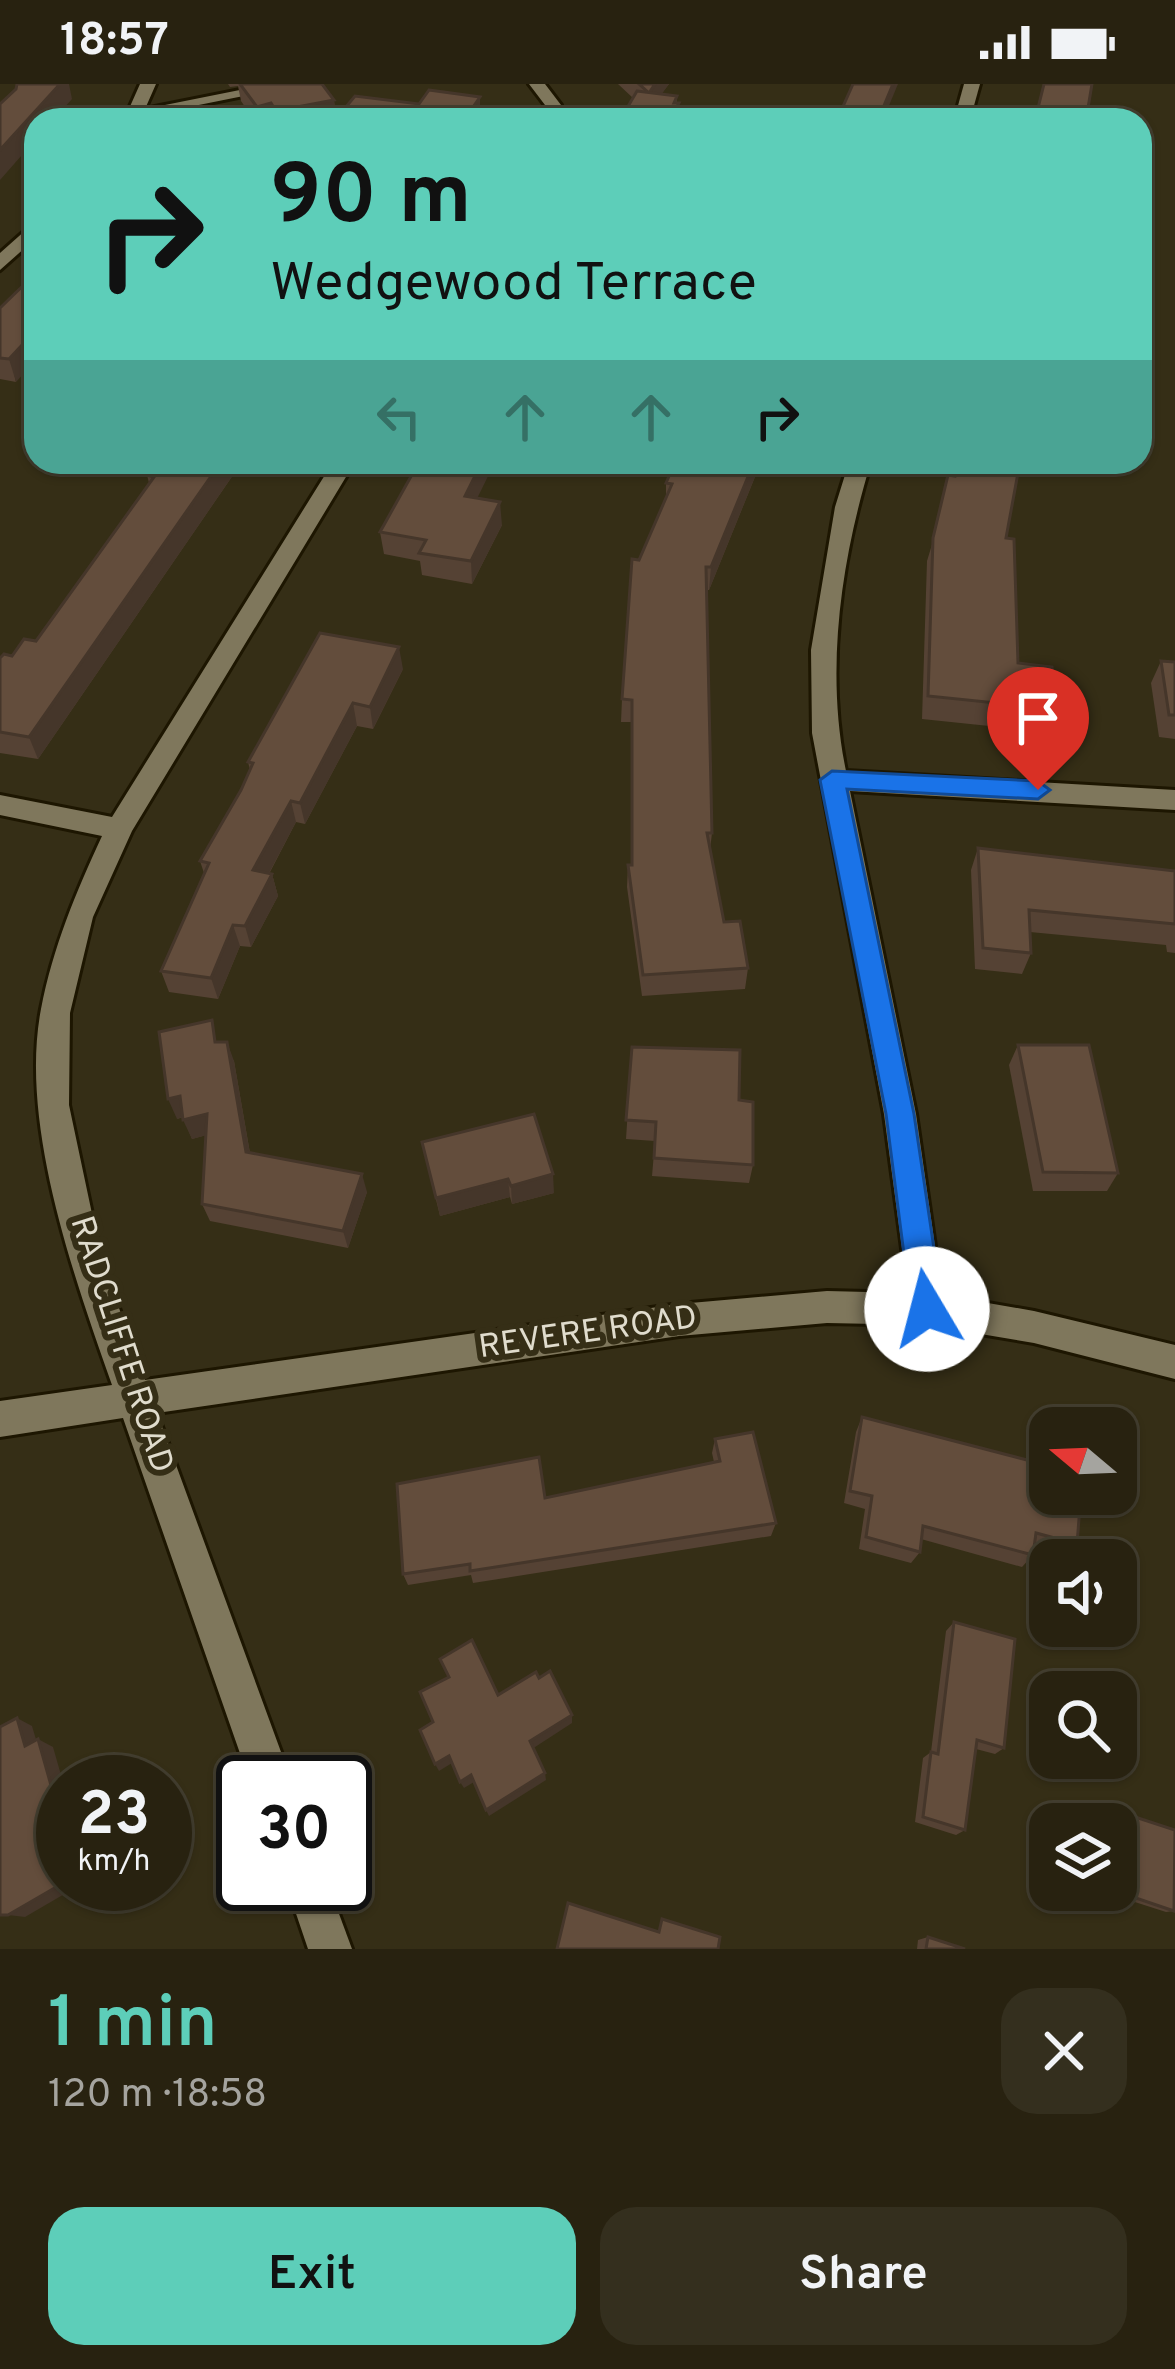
<!DOCTYPE html>
<html lang="en">
<head>
<meta charset="utf-8">
<style>
  :root { --surface:#282210; --page:#342f1e; --text:#f1f3f6; --muted:#a5a49f; --line:#443f30; --accent:#5dceb9 }
  body { margin:0; font-family:Overpass,sans-serif; background:var(--page); color:var(--text); height:100vh; display:flex; flex-direction:column; font-size:45px; white-space:nowrap }
  * { box-sizing:border-box; margin:0 }
  p { font-size:39px; color:var(--muted) }
  .icon { flex:none; width:66px; height:66px; fill:none; stroke:currentColor; stroke-width:2; stroke-linecap:round; stroke-linejoin:round }
  .map { position:relative; height:1865px; overflow:hidden }
  .panel { display:flex; flex-direction:column; background:var(--surface); flex:1 }
  .panel>* { flex:none }
  .banner { position:absolute; left:24px; top:24px; width:1128px; height:366px; border-radius:36px; box-shadow:0 3px 9px #0004,0 0 0 3px var(--line); background:#5dceb9; color:#111; overflow:hidden }
  .needle { width:78px; rotate:289deg }
  .controls { position:absolute; left:1029px; top:1323px; display:grid; gap:24px }
  .controls a { display:grid; place-items:center; width:108px; height:108px; border-radius:24px; background:var(--surface); box-shadow:0 3px 9px #0004,0 0 0 3px var(--line); font-size:60px }
  .speed { position:absolute; left:36px; top:1671px; display:flex; gap:24px; font-size:60px; font-weight:700; text-align:center }
  .speed>* { display:grid; place-content:center; width:156px; height:156px; border-radius:50%; background:var(--surface); box-shadow:0 3px 9px #0004,0 0 0 3px var(--line); line-height:1 }
  .speed small { font-size:30px; font-weight:400 }
  .speed .limit { border:6px solid #111; border-radius:18px; background:#fff; color:#111 }
  .pin { position:absolute; display:grid; place-items:center; width:102px; height:102px; color:#fff; margin:-123px -51px; border-radius:50% 50% 50% 0; rotate:-45deg; box-shadow:0 0 12px #0007 }
  .pin .icon { rotate:45deg }
  .me { position:absolute; width:132px; margin:-66px; rotate:352deg; stroke-linejoin:round; filter:drop-shadow(0 0 9px #0008) }
  .turn { display:flex; align-items:center; gap:42px; height:252px; padding:0 48px; font-size:54px }
  .turn .icon { width:156px; height:156px; stroke-width:2.5 }
  .turn b { display:block; font-size:84px; line-height:102px }
  .lanes { display:flex; align-items:center; height:114px; padding:0 48px; background:#0003; justify-content:center; gap:60px; direction:ltr }
  .lanes .off { opacity:.35 }
  .round { display:grid; place-items:center; flex:none; width:126px; height:126px; border-radius:36px; background:var(--page) }
  .headline { display:flex; align-items:center; justify-content:space-between; height:204px; padding:0 48px }
  h1 { font-size:72px; font-weight:600; line-height:90px; color:var(--accent) }
  .action { display:flex; gap:24px; margin-top:auto; padding:24px 48px }
  .action a { flex:1; height:138px; border-radius:36px; background:var(--accent); color:#111; font-size:48px; font-weight:600; line-height:138px; text-align:center }
  .action a+a { background:var(--page); color:var(--text) }
  .status { display:flex; justify-content:space-between; align-items:center; height:84px; padding:0 60px; background:var(--surface); direction:ltr }
  .status svg { height:33px; fill:currentColor }
  .map>svg:first-child { display:block }
  .lines { fill:none; stroke-linecap:round; stroke-linejoin:round }
  .minor-casing { stroke:#1d1601; stroke-width:6 }
  .minor { fill:#7f775c; fill-rule:evenodd }
  .wall { fill:#554234 }
  .shaded-wall { fill:#45362a }
  .building { fill:#634d3c; stroke:#45362a; stroke-width:3 }
  .route { fill:#1a73e8; stroke:#114b97; stroke-width:3 }
  .labels { text-anchor:middle; dominant-baseline:central; stroke-width:12; stroke-linejoin:round; paint-order:stroke }
  .street-label { font-size:33px; fill:#e0dccd; stroke:#352e16 }
</style>
</head>
<body>
<div class="status"><b>18:57</b><svg viewBox="0 0 49 12"><path d="M0 12V9h3v3zM5 12V6h3v6zM10 12V3h3v9zM15 12V0h3v12zM26 1h20v11H26zM47 4h2v5h-2z"/></svg></div>
<div class="map">
<svg width="1175" height="1865" viewBox="0 0 1175 1865">
  <rect width="100%" height="100%" fill="#352e16"/>
  <g class="lines">
    <defs>
      <g id="minor">
        <polygon points="140,0 156,0 145,25 270,0 303,0 124,36"/>
        <polygon points="529,0 545,0 561,21 562,36 546,36 545,21"/>
        <polygon points="964,0 980,0 970,36 954,36"/>
        <polygon points="36,137 36,154 0,186 0,169"/>
        <path d="M333,378H355L132,747L93,833L70,929L69,1021L102,1177L145,1296L679,1220L827,1207L908,1209L884,1030L812,649L811,566L835,423L849,378H871C841,476 825,586 846,687L1175,706V726L850,707L916,1030L942,1211L1034,1227L1175,1261V1295L1034,1259L927,1241L827,1239L679,1252L157,1329L292,1698H250L123,1334L0,1353V1317L112,1301C74,1193 19,1040 41,925C53,863 76,808 102,752L0,731V711L112,733Z"/>
        <polygon points="286,1800 328,1800 352,1865 308,1865"/>
      </g>
    </defs>
    <use href="#minor" class="minor-casing"/>
    <use href="#minor" class="minor"/>
  </g>
  <g class="wall">
    <polygon points="228,0 322,0 334,16 336,34 481,34 480,36 254,36 241,17 238,2 230,3"/>
    <polygon points="618,0 669,0 661,10 677,12 677,19 633,14"/>
    <polygon points="0,224 16,298 0,295"/>
    <polygon points="157,378 242,378 38,675 0,669 0,574 12,572 36,557 149,399 147,391"/>
    <polygon points="761,378 709,506 707,506 712,749 710,766 724,838 748,884 745,905 642,912 627,803 628,781 631,781 631,638 621,638 622,615 639,476 666,414 666,399"/>
    <polygon points="957,378 1020,378 1006,454 1018,579 1054,625 1046,648 922,635 927,477"/>
    <polygon points="477,414 502,441 472,500 422,491 420,477 384,470 380,448"/>
    <polygon points="1161,577 1175,578 1175,655 1159,653 1151,599"/>
    <polygon points="403,585 373,645 357,642 305,740 296,738 269,790 272,790 278,812 251,863 240,862 218,915 169,908 161,887 204,789 200,777 241,706 250,686 248,678"/>
    <polygon points="978,764 1175,787 1175,869 1167,868 1166,861 1030,848 1031,869 1022,890 975,885 971,786"/>
    <polygon points="220,958 234,977 250,1069 367,1108 348,1164 210,1137 202,1120 206,1051 192,1055 183,1033 177,1035"/>
    <polygon points="1018,961 1118,1089 1107,1107 1033,1107 1009,981"/>
    <polygon points="632,963 739,1016 753,1081 749,1099 652,1092 655,1057 626,1055"/>
    <polygon points="422,1058 554,1109 512,1120 510,1113 440,1132"/>
    <polygon points="862,1333 1077,1460 1065,1471 1034,1463 1033,1471 1022,1483 921,1455 920,1468 911,1479 859,1465 865,1425 844,1419 856,1348"/>
    <polygon points="715,1355 776,1439 771,1452 473,1499 471,1491 408,1501 403,1490 545,1414 714,1378 712,1369"/>
    <polygon points="954,1538 1004,1664 995,1670 976,1665 965,1746 956,1751 915,1738 923,1674 931,1668 946,1547"/>
    <polygon points="1129,1731 1174,1827 1166,1828 1116,1812 1122,1734"/>
    <polygon points="928,1853 965,1865 917,1865 918,1856"/>
  </g>
  <g class="shaded-wall">
    <polygon points="60,0 69,0 72,15 53,36 36,36 36,55 0,96 0,66"/>
    <polygon points="655,0 669,0 648,29 649,9"/>
    <polygon points="893,0 898,0 883,36 878,36"/>
    <polygon points="677,12 676,24 679,19 678,36 670,36"/>
    <polygon points="480,13 480,36 464,36"/>
    <polygon points="334,16 336,36 278,36 276,27"/>
    <polygon points="271,19 273,36 259,36 257,23"/>
    <polygon points="36,246 36,276 16,298 9,275"/>
    <polygon points="221,378 242,378 38,675 29,653"/>
    <polygon points="482,378 495,378 467,435 465,412"/>
    <polygon points="754,378 761,378 709,506 711,483"/>
    <polygon points="500,418 502,441 472,500 471,477"/>
    <polygon points="399,563 403,585 373,645 370,623"/>
    <polygon points="353,619 357,642 305,740 300,719"/>
    <polygon points="291,717 296,738 259,808 253,786"/>
    <polygon points="272,790 278,812 251,863 245,842"/>
    <polygon points="233,841 240,862 218,915 211,894"/>
    <polygon points="227,958 234,977 253,1087 246,1068"/>
    <polygon points="180,1012 189,1031 177,1035 168,1015"/>
    <polygon points="207,1030 215,1049 192,1055 183,1036"/>
    <polygon points="362,1090 367,1108 348,1164 343,1147"/>
    <polygon points="553,1090 554,1109 512,1120 511,1102"/>
    <polygon points="508,1095 510,1113 440,1132 436,1114"/>
    <polygon points="572,1631 572,1639 532,1665 530,1657"/>
    <polygon points="17,1634 32,1642 40,1669 25,1662"/>
    <polygon points="38,1655 53,1663 63,1698 63,1744"/>
    <polygon points="449,1672 452,1679 439,1687 435,1680"/>
    <polygon points="545,1689 546,1696 489,1732 486,1726"/>
    <polygon points="471,1691 474,1698 464,1704 460,1698"/>
    <polygon points="63,1760 63,1800 72,1800 73,1805 25,1833 8,1831 49,1769"/>
  </g>
  <g class="building">
    <polygon points="17,0 60,0 0,66 0,20 16,5"/>
    <polygon points="240,0 322,0 334,16 276,27 271,19 257,23"/>
    <polygon points="639,0 655,0 649,9"/>
    <polygon points="853,0 893,0 878,36 837,36"/>
    <polygon points="1044,0 1092,0 1086,36 1035,36"/>
    <polygon points="429,6 480,13 464,36 335,36 355,12 419,20"/>
    <polygon points="637,7 677,12 674,19 679,19 670,36 620,36"/>
    <polygon points="35,190 36,246 9,275 0,274 0,224"/>
    <polygon points="157,378 221,378 29,653 0,648 0,574 4,570 12,572 24,555 36,557 154,393 147,391"/>
    <polygon points="419,378 482,378 465,412 500,418 471,477 419,469 426,456 380,448"/>
    <polygon points="675,378 754,378 711,483 706,483 712,749 707,749 724,838 740,837 748,884 643,891 628,781 632,781 632,616 622,615 632,475 639,476 672,400 666,399"/>
    <polygon points="958,378 1020,378 1006,454 1014,455 1018,579 1052,583 1054,625 928,612 933,454 948,391 955,392"/>
    <polygon points="320,549 399,563 370,623 353,619 300,719 291,717 253,786 272,790 245,842 233,841 211,894 161,887 209,779 200,777 241,706 253,679 248,678"/>
    <polygon points="1161,577 1175,578 1175,631 1169,631"/>
    <polygon points="978,764 1175,787 1175,840 1029,826 1031,869 983,864"/>
    <polygon points="212,936 215,958 227,958 246,1068 362,1090 343,1147 202,1120 207,1030 183,1036 180,1012 168,1015 159,948"/>
    <polygon points="1018,961 1089,961 1118,1089 1043,1088"/>
    <polygon points="632,963 740,966 739,1016 753,1018 753,1081 654,1074 656,1038 626,1036"/>
    <polygon points="534,1030 553,1090 511,1102 508,1095 436,1114 422,1058"/>
    <polygon points="862,1333 1050,1382 1050,1410 1081,1410 1077,1460 1036,1449 1033,1471 923,1442 920,1468 866,1453 872,1412 850,1407"/>
    <polygon points="753,1348 776,1439 470,1487 470,1480 403,1490 397,1400 539,1373 545,1414 720,1377 715,1355"/>
    <polygon points="954,1538 1015,1555 1004,1664 977,1656 965,1746 923,1733 931,1668 938,1670"/>
    <polygon points="472,1556 498,1611 536,1588 539,1594 550,1587 572,1631 530,1657 545,1689 486,1726 471,1691 460,1698 449,1672 435,1680 420,1646 433,1638 420,1608 449,1593 440,1575"/>
    <polygon points="17,1634 25,1662 38,1655 63,1744 63,1760 49,1769 58,1802 8,1831 0,1831 0,1643"/>
    <polygon points="1129,1731 1175,1746 1174,1827 1124,1810"/>
    <polygon points="568,1819 659,1848 662,1835 720,1853 718,1865 557,1865"/>
    <polygon points="928,1853 965,1865 926,1865"/>
  </g>
  <polygon class="route" points="832,687 1038,697 1050,706 1038,715 847,705 914,1030 943,1225 938,1236 927,1240 916,1236 911,1225 886,1030 820,696"/>
  <g class="labels">
    <g class="street-label">
      <text transform="translate(588 1250) rotate(-8)">REVERE ROAD</text>
      <text transform="translate(120 1261) rotate(72)">RADCLIFFE ROAD</text>
    </g>
  </g>
</svg>
<div class="controls">
<a><svg class="needle" viewBox="-14 -14 28 28"><path d="M0-13l5 13h-10z" fill="#e53935"/><path d="M0 13l5-13h-10z" fill="#a5a49f"/></svg></a>
<a><svg class="icon" aria-label="sound" viewBox="0 0 24 24"><path d="M4 9h4l5-4v14l-5-4H4zM17 9q2 3 0 6"/></svg></a>
<a><svg class="icon" aria-label="search" viewBox="0 0 24 24"><circle cx="10" cy="10" r="6"/><path d="M15 15l6 6"/></svg></a>
<a><svg class="icon" aria-label="layers" viewBox="0 0 24 24"><path d="M12 4l9 5-9 5-9-5zM3 14l9 5 9-5"/></svg></a>
</div>
<div class="speed"><div>23<small>km/h</small></div><div class="limit">30</div></div>
<div class="pin" style="left:1038px;top:706px;background:#d93025"><svg class="icon" aria-label="arrive" viewBox="0 0 24 24"><path d="M6 21V4h12l-3 4 3 4H6"/></svg></div>
<svg class="me" style="left:927px;top:1225px" viewBox="-20 -20 40 40"><circle r="19" fill="#fff"/><path d="M0-13L10 11 0 6-10 11z" fill="#1a73e8"/></svg>
<div class="banner">
<div class="turn"><svg class="icon" aria-label="right" viewBox="0 0 24 24"><path d="M7 20v-9h11M14 6l5 5-5 5"/></svg><div><b>90 m</b>Wedgewood Terrace</div></div>
<div class="lanes"><svg class="icon off" aria-label="left" viewBox="0 0 24 24"><path d="M17 20v-9H6M10 6l-5 5 5 5"/></svg><svg class="icon off" aria-label="ahead" viewBox="0 0 24 24"><path d="M12 20V5M6 11l6-6 6 6"/></svg><svg class="icon off" aria-label="ahead" viewBox="0 0 24 24"><path d="M12 20V5M6 11l6-6 6 6"/></svg><svg class="icon" aria-label="right" viewBox="0 0 24 24"><path d="M7 20v-9h11M14 6l5 5-5 5"/></svg></div>
</div>
</div>
<section class="panel">
<div class="headline"><div><h1>1 min</h1><p>120 m · 18:58</p></div><a class="round"><svg class="icon" aria-label="close" viewBox="0 0 24 24"><path d="M6 6l12 12M18 6L6 18"/></svg></a></div>
<div class="action"><a>Exit</a><a>Share</a></div>
</section>
</body>
</html>
